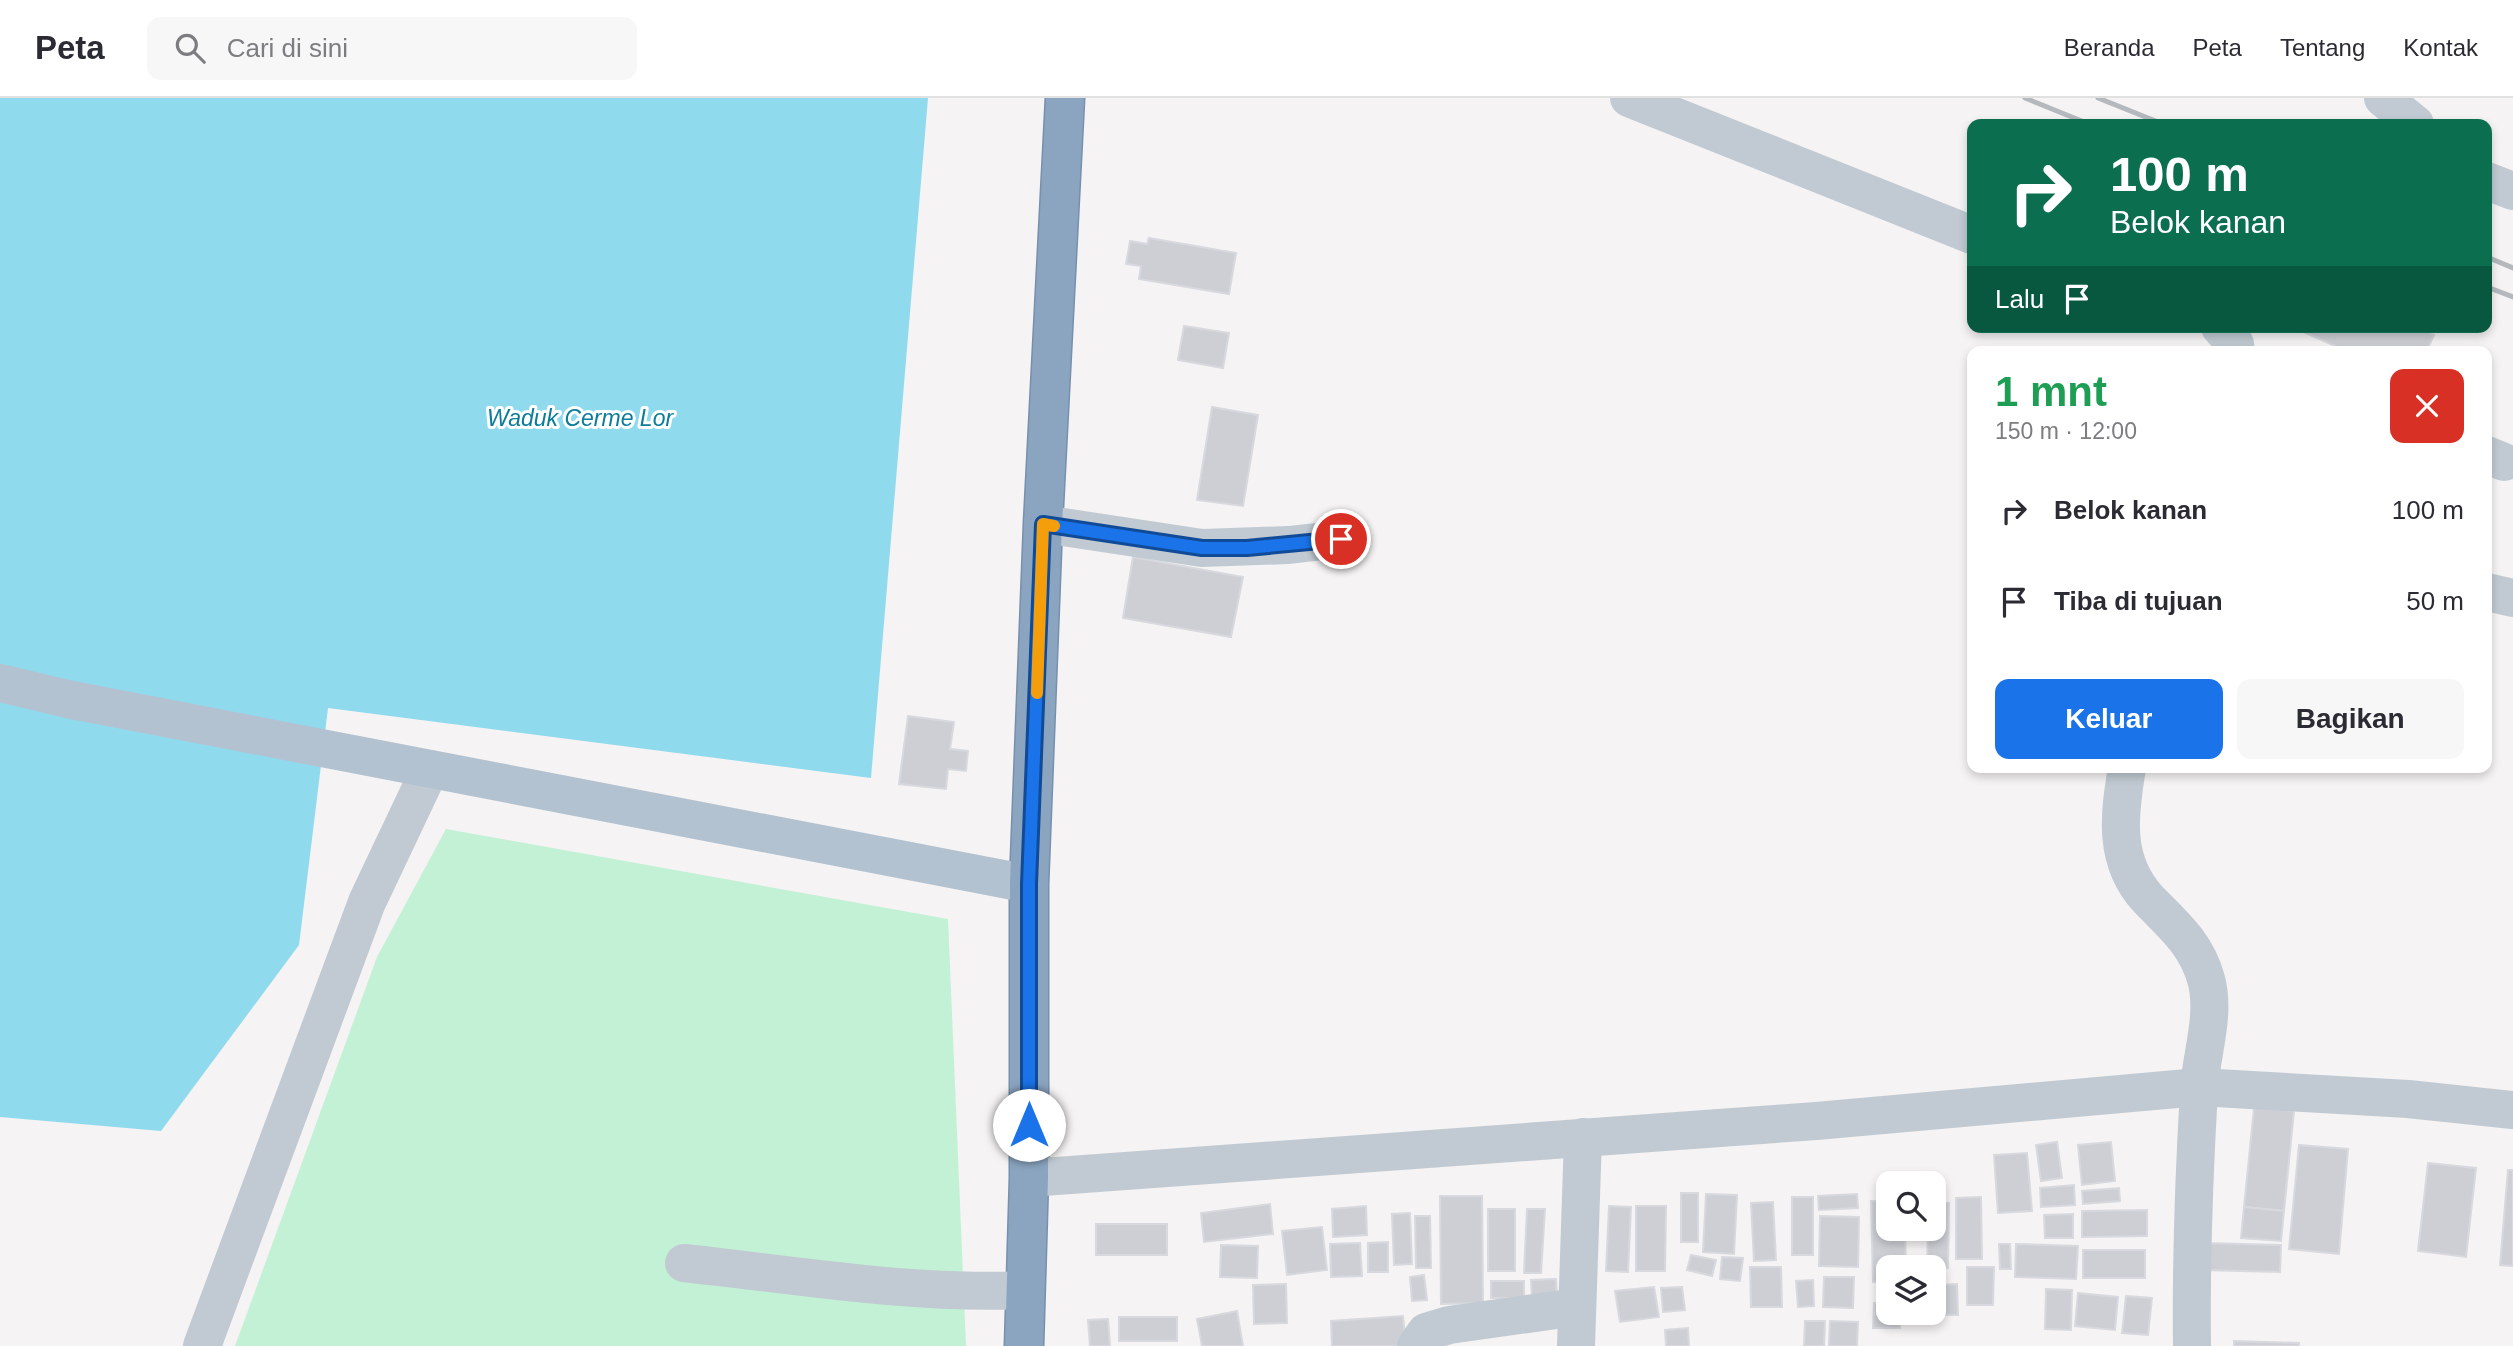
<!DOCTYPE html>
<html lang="id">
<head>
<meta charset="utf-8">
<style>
  :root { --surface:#fff; --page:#f7f7f7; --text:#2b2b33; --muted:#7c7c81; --line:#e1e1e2; --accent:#1a73e8 }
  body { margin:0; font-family:Helvetica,sans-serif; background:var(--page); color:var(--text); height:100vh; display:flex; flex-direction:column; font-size:26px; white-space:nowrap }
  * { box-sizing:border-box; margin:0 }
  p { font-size:23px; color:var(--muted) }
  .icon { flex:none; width:38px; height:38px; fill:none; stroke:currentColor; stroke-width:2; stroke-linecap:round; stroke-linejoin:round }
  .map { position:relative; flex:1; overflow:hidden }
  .details { position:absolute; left:1967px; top:248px; width:525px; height:427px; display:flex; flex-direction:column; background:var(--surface); border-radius:14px; box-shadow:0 4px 10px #0003 }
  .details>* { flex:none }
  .hud { position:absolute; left:1967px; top:21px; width:525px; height:214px; border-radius:14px; box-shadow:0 4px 10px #0003; background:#0b6e4f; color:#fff; overflow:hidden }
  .tools { position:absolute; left:1876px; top:1073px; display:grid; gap:14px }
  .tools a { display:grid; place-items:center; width:70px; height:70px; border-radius:14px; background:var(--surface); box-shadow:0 4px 10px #0003; font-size:35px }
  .pin { position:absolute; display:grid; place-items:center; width:60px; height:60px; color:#fff; margin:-30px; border:4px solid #fff; border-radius:50%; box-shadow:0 2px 7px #0007 }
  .me { position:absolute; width:77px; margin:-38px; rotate:0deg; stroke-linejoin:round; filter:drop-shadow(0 0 5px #0008) }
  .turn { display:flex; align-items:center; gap:24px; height:147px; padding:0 28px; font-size:32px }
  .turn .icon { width:91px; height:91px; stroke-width:2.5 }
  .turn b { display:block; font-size:49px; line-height:60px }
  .then { display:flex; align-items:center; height:66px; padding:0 28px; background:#0003; gap:14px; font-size:26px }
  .round { display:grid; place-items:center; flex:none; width:74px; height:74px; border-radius:14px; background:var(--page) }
  .summary { display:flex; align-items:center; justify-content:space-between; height:119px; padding:0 28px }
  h1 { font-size:42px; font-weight:800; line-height:52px; color:#1e9e55 }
  .primary-button { display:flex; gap:14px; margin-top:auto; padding:14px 28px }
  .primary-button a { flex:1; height:80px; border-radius:14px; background:var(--accent); color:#fff; font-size:28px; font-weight:800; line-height:80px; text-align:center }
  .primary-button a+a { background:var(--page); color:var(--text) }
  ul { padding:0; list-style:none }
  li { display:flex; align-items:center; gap:21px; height:91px; padding:0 28px }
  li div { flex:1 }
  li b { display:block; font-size:26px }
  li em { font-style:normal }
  header { display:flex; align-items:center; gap:42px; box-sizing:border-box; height:98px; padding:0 35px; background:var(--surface); border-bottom:2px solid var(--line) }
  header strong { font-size:33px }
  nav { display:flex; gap:38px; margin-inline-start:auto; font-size:24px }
  .search { width:490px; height:63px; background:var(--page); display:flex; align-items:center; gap:18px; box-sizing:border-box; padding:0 24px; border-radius:14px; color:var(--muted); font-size:26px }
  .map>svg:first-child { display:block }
  .green { fill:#c3f1d5 }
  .water { fill:#90daee }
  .building { fill:#cdcfd5; stroke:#d7d9de; stroke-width:2 }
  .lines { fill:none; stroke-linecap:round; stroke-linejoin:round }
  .highway-casing { stroke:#7690ad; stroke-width:41 }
  .minor { stroke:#c1cad2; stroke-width:38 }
  .major { stroke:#b3c2d1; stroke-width:38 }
  .highway { stroke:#8ba5c1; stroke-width:38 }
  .rail { stroke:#b5b8bd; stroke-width:5 }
  .route-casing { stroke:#114b97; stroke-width:18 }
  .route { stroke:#1a73e8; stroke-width:12 }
  .slow { stroke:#f59e0b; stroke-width:12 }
  .labels { text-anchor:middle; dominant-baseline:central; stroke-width:6; stroke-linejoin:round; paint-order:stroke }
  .water-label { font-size:23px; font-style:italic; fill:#0c7c9b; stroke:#fff }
</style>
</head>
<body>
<header>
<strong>Peta</strong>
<div class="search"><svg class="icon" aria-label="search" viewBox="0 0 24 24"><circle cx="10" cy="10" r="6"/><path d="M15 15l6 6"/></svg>Cari di sini</div>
<nav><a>Beranda</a><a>Peta</a><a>Tentang</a><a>Kontak</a></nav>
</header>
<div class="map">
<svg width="2513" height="1248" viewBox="0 0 2513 1248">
  <rect width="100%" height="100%" fill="#f5f3f3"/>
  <polygon class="green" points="446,731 948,821 966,1248 235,1248 377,859"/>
  <polygon class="water" points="0,0 928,0 871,680 328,610 299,847 161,1033 0,1019"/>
  <g class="building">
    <polygon points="1149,140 1236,155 1229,196 1139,181 1141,168 1126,166 1130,143 1147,146"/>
    <polygon points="1184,228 1229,235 1223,270 1178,262"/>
    <polygon points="2292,229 2417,229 2434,237 2426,254 2349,254"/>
    <polygon points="1212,309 1258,317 1243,408 1197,402"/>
    <polygon points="1133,459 1243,479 1231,539 1123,520"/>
    <polygon points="908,618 954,624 950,651 968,653 966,673 948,671 946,691 899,686"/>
    <polygon points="2254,1010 2294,1013 2284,1113 2244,1109"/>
    <polygon points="2057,1044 2062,1080 2041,1083 2036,1047"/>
    <polygon points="2111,1044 2115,1083 2082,1087 2078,1047"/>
    <polygon points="2299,1047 2348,1051 2339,1156 2289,1151"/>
    <polygon points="2027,1055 2032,1113 1998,1115 1994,1057"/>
    <polygon points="2428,1065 2476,1070 2466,1159 2418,1153"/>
    <polygon points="2508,1072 2513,1072 2513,1168 2500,1167"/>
    <polygon points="2074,1087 2075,1107 2041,1109 2040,1090"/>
    <polygon points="2119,1090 2120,1103 2083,1106 2082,1093"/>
    <rect x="1681" y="1095" width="17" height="49"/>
    <polygon points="1706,1096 1737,1097 1734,1156 1703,1154"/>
    <polygon points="1857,1096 1858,1110 1819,1112 1818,1098"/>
    <polygon points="1440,1098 1482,1098 1483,1205 1441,1206"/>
    <rect x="1792" y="1099" width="21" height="58"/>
    <polygon points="1981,1099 1982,1161 1956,1161 1956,1100"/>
    <polygon points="1871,1103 1888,1103 1888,1130 1905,1130 1906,1169 1888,1169 1888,1183 1873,1184"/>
    <polygon points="1773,1104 1776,1162 1754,1163 1751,1105"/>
    <polygon points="1934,1104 1949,1105 1948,1170 1927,1169 1928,1130 1934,1130"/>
    <polygon points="1270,1106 1273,1136 1204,1144 1201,1115"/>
    <polygon points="1366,1108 1367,1137 1333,1139 1332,1111"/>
    <polygon points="1609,1108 1631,1109 1628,1174 1606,1173"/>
    <polygon points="1636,1108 1666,1108 1665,1173 1636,1173"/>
    <polygon points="2244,1109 2284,1113 2281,1143 2241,1140"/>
    <rect x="1488" y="1111" width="27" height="62"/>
    <polygon points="1527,1111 1545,1111 1541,1175 1524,1175"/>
    <polygon points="2147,1112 2147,1138 2082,1139 2082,1113"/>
    <polygon points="1410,1115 1412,1166 1394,1167 1392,1116"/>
    <polygon points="2073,1116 2073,1140 2045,1140 2044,1117"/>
    <polygon points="1415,1118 1430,1118 1431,1170 1416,1170"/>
    <polygon points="1820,1118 1859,1119 1858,1169 1819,1168"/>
    <rect x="1096" y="1126" width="71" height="31"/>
    <polygon points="1322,1129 1327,1172 1287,1177 1282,1133"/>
    <polygon points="1388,1144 1388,1174 1368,1174 1368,1145"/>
    <polygon points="1360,1145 1362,1178 1331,1179 1330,1146"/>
    <polygon points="2202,1145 2281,1147 2280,1174 2202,1172"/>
    <polygon points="1999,1146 2010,1146 2011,1171 2000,1171"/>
    <polygon points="2016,1146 2078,1148 2076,1181 2015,1179"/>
    <polygon points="1221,1147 1258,1148 1257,1180 1220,1179"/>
    <rect x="2083" y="1152" width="62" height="28"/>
    <polygon points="1691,1157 1716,1162 1712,1178 1687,1172"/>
    <polygon points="1722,1159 1743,1160 1740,1183 1720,1181"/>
    <polygon points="1750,1169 1781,1169 1782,1209 1751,1209"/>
    <polygon points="1967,1169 1994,1169 1993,1207 1967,1207"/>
    <polygon points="1424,1177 1427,1202 1412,1203 1410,1179"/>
    <polygon points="1824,1179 1854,1179 1853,1210 1823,1209"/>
    <polygon points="1556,1181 1557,1199 1532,1200 1531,1182"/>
    <polygon points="1813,1182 1814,1208 1798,1209 1796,1183"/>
    <rect x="1491" y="1183" width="33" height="17"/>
    <polygon points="1286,1186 1287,1225 1254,1226 1253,1187"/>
    <polygon points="1957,1186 1958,1217 1938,1217 1937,1187"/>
    <polygon points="1654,1189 1659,1219 1620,1224 1615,1193"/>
    <polygon points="1682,1189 1685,1212 1663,1214 1661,1190"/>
    <polygon points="2046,1191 2072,1192 2071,1232 2045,1231"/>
    <polygon points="2078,1195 2118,1199 2115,1232 2075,1228"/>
    <polygon points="2126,1198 2152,1200 2148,1237 2122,1235"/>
    <polygon points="1874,1205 1888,1206 1888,1214 1900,1214 1900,1230 1873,1230"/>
    <polygon points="1237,1213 1243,1248 1202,1248 1197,1221"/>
    <polygon points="1403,1218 1406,1248 1332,1248 1331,1223"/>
    <rect x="1119" y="1219" width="58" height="24"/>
    <polygon points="1108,1221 1110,1248 1090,1248 1088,1222"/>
    <polygon points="1805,1223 1825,1223 1824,1248 1804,1248"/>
    <polygon points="1830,1223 1858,1224 1857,1248 1829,1248"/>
    <polygon points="1688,1230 1689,1248 1666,1248 1665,1232"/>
    <polygon points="2234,1243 2299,1245 2299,1248 2234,1248"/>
  </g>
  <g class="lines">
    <defs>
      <polyline id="highway" points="1024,1248 1029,1080 1029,786 1043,426 1065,0"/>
    </defs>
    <use href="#highway" class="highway-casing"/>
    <g class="minor">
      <polyline points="1629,0 1972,137"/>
      <polyline points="2383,0 2415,26"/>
      <polyline points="2487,83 2513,93"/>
      <polyline points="2220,229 2235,246 2236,254"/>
      <polyline points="2487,357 2504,364"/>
      <polyline points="1043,426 1202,450 1289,447 1341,441"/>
      <polyline points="2487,494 2513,500"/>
      <path d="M2127,670C2119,717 2113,763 2148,801C2173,827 2196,845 2206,881C2216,917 2201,956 2199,992C2194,1077 2191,1163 2192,1248"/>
      <polyline points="1029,1080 1816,1023 2199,989 2408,1001 2513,1012"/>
      <path d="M684,1165C796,1177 911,1197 1024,1192"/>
      <polyline points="202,1248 367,804 430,671"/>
      <polyline points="1416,1248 1426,1234 1449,1227 1577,1209"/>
      <polyline points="1576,1248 1583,1039"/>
    </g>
    <polyline class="major" points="0,585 72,602 1029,786"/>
    <use href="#highway" class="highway"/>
    <g class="rail">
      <polyline points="2025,0 2089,26"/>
      <polyline points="2098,0 2163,26"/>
      <polyline points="2487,159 2513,170"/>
      <polyline points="2487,189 2513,199"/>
    </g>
  </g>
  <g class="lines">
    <defs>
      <polyline id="route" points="1029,1027 1029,786 1043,426 1202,450 1247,450 1341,441"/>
    </defs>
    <use href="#route" class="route-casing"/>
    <use href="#route" class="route"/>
    <polyline class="slow" points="1037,595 1043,426 1054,428"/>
  </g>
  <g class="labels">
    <g class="water-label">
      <text x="580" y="320">Waduk Cerme Lor</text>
    </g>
  </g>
</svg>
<div class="tools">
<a><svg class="icon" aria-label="search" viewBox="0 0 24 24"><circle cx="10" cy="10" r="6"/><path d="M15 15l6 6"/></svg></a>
<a><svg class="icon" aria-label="layers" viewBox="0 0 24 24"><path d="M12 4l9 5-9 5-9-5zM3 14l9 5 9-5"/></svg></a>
</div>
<div class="pin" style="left:1341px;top:441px;background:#d93025"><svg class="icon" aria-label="arrive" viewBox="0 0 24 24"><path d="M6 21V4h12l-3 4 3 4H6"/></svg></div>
<svg class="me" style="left:1029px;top:1027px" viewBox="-20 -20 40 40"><circle r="19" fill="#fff"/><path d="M0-13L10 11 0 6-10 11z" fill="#1a73e8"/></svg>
<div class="hud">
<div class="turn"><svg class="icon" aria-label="right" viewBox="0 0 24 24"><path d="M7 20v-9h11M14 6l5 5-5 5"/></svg><div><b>100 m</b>Belok kanan</div></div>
<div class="then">Lalu<svg class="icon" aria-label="arrive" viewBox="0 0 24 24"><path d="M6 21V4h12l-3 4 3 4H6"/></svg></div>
</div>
<section class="details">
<div class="summary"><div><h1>1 mnt</h1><p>150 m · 12:00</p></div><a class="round" style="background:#d93025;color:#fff"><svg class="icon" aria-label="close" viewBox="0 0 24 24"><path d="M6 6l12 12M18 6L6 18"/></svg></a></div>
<ul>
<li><svg class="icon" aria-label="right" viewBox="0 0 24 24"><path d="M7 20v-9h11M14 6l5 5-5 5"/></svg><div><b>Belok kanan</b></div><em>100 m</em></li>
<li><svg class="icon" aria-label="arrive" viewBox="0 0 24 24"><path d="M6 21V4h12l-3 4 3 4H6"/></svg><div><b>Tiba di tujuan</b></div><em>50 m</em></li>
</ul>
<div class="primary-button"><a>Keluar</a><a>Bagikan</a></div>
</section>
</div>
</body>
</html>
